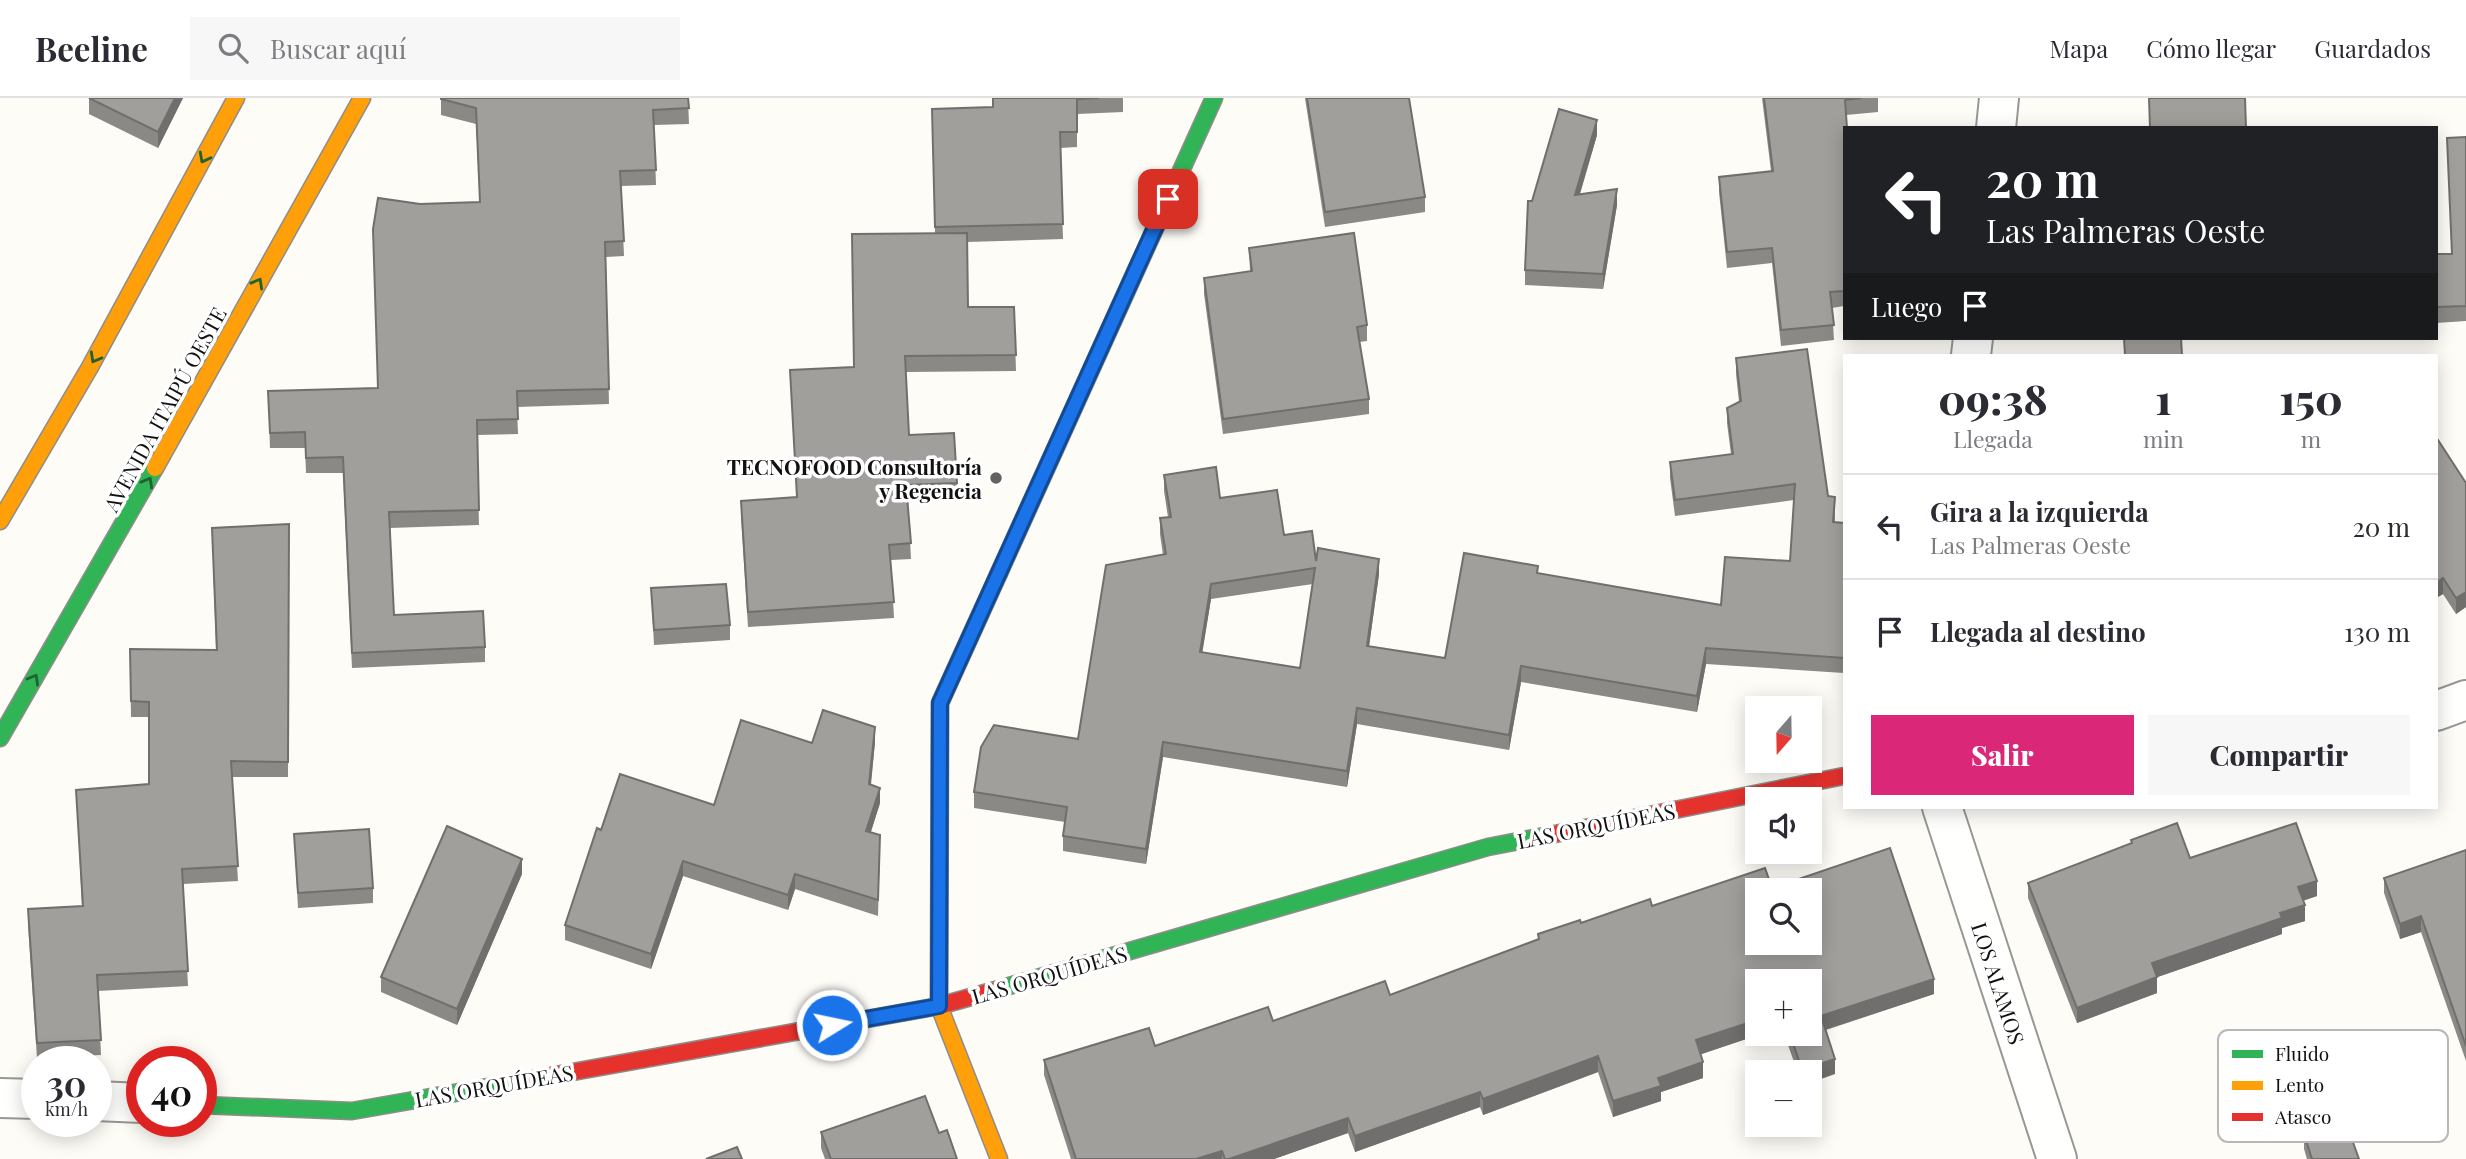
<!DOCTYPE html>
<html lang="es">
<head>
<meta charset="utf-8">
<style>
  :root { --surface:#fff; --page:#f7f7f7; --text:#2b2b33; --muted:#7c7c81; --line:#e1e1e2; --accent:#db2777 }
  body { margin:0; font-family:"Playfair Display",serif; background:var(--page); color:var(--text); height:100vh; display:flex; flex-direction:column; font-size:26px; white-space:nowrap }
  * { box-sizing:border-box; margin:0 }
  p { font-size:23px; color:var(--muted) }
  .icon { flex:none; width:38px; height:38px; fill:none; stroke:currentColor; stroke-width:2; stroke-linecap:round; stroke-linejoin:round }
  .map { position:relative; flex:1; overflow:hidden }
  .panel { position:absolute; left:1843px; top:256px; width:595px; height:455px; display:flex; flex-direction:column; background:var(--surface); border-radius:0px; box-shadow:0 4px 18px #0003 }
  .panel>* { flex:none }
  .guide { position:absolute; left:1843px; top:28px; width:595px; height:214px; border-radius:0px; box-shadow:0 4px 18px #0003; background:#202124; color:#fff; overflow:hidden }
  .needle { width:46px; rotate:200deg }
  .fabs { position:absolute; left:1745px; top:598px; display:grid; gap:14px }
  .fabs a { display:grid; place-items:center; width:77px; height:77px; border-radius:0px; background:var(--surface); box-shadow:0 4px 18px #0003; font-size:35px }
  .speed { position:absolute; left:21px; top:948px; display:flex; gap:14px; font-size:35px; font-weight:700; text-align:center }
  .speed>* { display:grid; place-content:center; width:91px; height:91px; border-radius:50%; background:var(--surface); box-shadow:0 4px 18px #0003; line-height:1 }
  .speed small { font-size:18px; font-weight:400 }
  .speed .limit { border:10px solid #d22; background:#fff; color:#111 }
  .pin { position:absolute; display:grid; place-items:center; width:60px; height:60px; color:#fff; margin:-30px; border-radius:14px; box-shadow:0 4px 10px #0006 }
  .me { position:absolute; width:77px; margin:-38px; rotate:80deg; stroke-linejoin:round; filter:drop-shadow(0 0 5px #0008) }
  .turn { display:flex; align-items:center; gap:24px; height:147px; padding:0 28px; font-size:32px }
  .turn .icon { width:91px; height:91px; stroke-width:2.5 }
  .turn b { display:block; font-size:49px; line-height:60px }
  .then { display:flex; align-items:center; height:66px; padding:0 28px; background:#0003; gap:14px; font-size:26px }
  .eta { display:flex; justify-content:space-evenly; align-items:center; height:119px; text-align:center }
  .eta b { font-size:42px; font-weight:800; line-height:49px }
  .cta { display:flex; gap:14px; margin-top:auto; padding:14px 28px }
  .cta a { flex:1; height:80px; border-radius:0px; background:var(--accent); color:#fff; font-size:28px; font-weight:800; line-height:80px; text-align:center }
  .cta a+a { background:var(--page); color:var(--text) }
  ul { padding:0; list-style:none }
  li { display:flex; align-items:center; gap:21px; height:105px; padding:0 28px; border-top:2px solid var(--line) }
  li div { flex:1 }
  li b { display:block; font-size:26px }
  li em { font-style:normal }
  header { display:flex; align-items:center; gap:42px; box-sizing:border-box; height:98px; padding:0 35px; background:var(--surface); border-bottom:2px solid var(--line) }
  header strong { font-size:33px }
  nav { display:flex; gap:38px; margin-inline-start:auto; font-size:24px }
  .search { width:490px; height:63px; background:var(--page); display:flex; align-items:center; gap:18px; box-sizing:border-box; padding:0 24px; border-radius:0px; color:var(--muted); font-size:26px }
  .map>svg:first-child { display:block }
  .lines { fill:none; stroke-linecap:round; stroke-linejoin:round }
  .street-casing { stroke:#979795; stroke-width:42 }
  .fast-casing { stroke:#8e8d8b; stroke-width:19 }
  .slow-casing { stroke:#8e8d8b; stroke-width:19 }
  .jam-casing { stroke:#8e8d8b; stroke-width:19 }
  .street { stroke:#fffffe; stroke-width:38 }
  .fast { stroke:#30b455; stroke-width:16 }
  .slow { stroke:#ff9f0a; stroke-width:16 }
  .jam { stroke:#e5322d; stroke-width:16 }
  .wall { fill:#8a8986; fill-rule:evenodd }
  .shaded-wall { fill:#716f6d }
  .building { fill:#a19f9c; stroke:#716f6d; stroke-width:2; fill-rule:evenodd }
  .oneway { stroke:#206233 }
  .route-casing { stroke:#114b97; stroke-width:18 }
  .route { stroke:#1a73e8; stroke-width:12 }
  .poi-dot { fill:#646362; stroke:#fff; stroke-width:2.5 }
  .labels { text-anchor:middle; dominant-baseline:central; stroke-width:7; stroke-linejoin:round; paint-order:stroke }
  .street-label { font-size:21px; fill:#111; stroke:#fff }
  .poi-label { font-size:21px; font-weight:bold; fill:#111; stroke:#fff; text-anchor:end }
  .key { fill:#fff; stroke:#b8b8b8; stroke-width:2 }
  .key-label { font-size:19px; fill:#111 }
</style>
</head>
<body>
<header>
<strong>Beeline</strong>
<div class="search"><svg class="icon" aria-label="search" viewBox="0 0 24 24"><circle cx="10" cy="10" r="6"/><path d="M15 15l6 6"/></svg>Buscar aquí</div>
<nav><a>Mapa</a><a>Cómo llegar</a><a>Guardados</a></nav>
</header>
<div class="map">
<svg width="2466" height="1061" viewBox="0 0 2466 1061">
  <rect width="100%" height="100%" fill="#fdfcf7"/>
  <g class="lines">
    <defs>
      <g id="street">
        <polyline points="1996,30 1999,0"/>
        <polyline points="1971,257 1973,240"/>
        <polyline points="2436,613 2466,602"/>
        <polyline points="1942,709 2057,1061"/>
        <polyline points="0,1000 37,1001"/>
        <polyline points="96,1003 142,1005"/>
      </g>
      <g id="fast">
        <polyline points="999,475 1214,0"/>
        <polyline points="0,640 155,370"/>
        <polyline points="992,893 1488,749 1550,737"/>
        <polyline points="201,1007 352,1013 517,984"/>
      </g>
      <g id="slow">
        <polyline points="155,370 362,0"/>
        <polyline points="0,423 90,269 236,0"/>
        <polyline points="999,475 940,605 939,908 999,1061"/>
      </g>
      <g id="jam">
        <polyline points="1550,737 1844,678"/>
        <polyline points="517,984 939,908 992,893"/>
      </g>
    </defs>
    <use href="#street" class="street-casing"/>
    <use href="#fast" class="fast-casing"/>
    <use href="#slow" class="slow-casing"/>
    <use href="#jam" class="jam-casing"/>
    <use href="#street" class="street"/>
    <use href="#fast" class="fast"/>
    <use href="#slow" class="slow"/>
    <use href="#jam" class="jam"/>
  </g>
  <g class="wall">
    <polygon points="89,0 183,0 158,50 89,16"/>
    <polygon points="441,0 688,0 689,26 654,27 656,87 621,88 624,158 606,159 609,306 517,309 518,336 477,337 479,427 390,430 394,517 485,549 485,564 352,570 343,375 306,375 305,350 270,350 268,293 377,290 420,106 480,104 476,26 441,17"/>
    <polygon points="992,0 1123,0 1123,14 1077,16 1077,49 1060,50 1063,141 967,144 968,209 1014,209 1016,273 905,274 909,337 957,385 957,400 908,403 911,461 891,462 894,520 748,529 741,418 741,403 797,399 790,272 853,269 935,135 932,26 992,9"/>
    <polygon points="1305,0 1409,0 1425,99 1425,114 1325,129"/>
    <polygon points="1762,0 1878,0 1878,14 1846,17 1844,30 1844,208 1832,210 1834,242 1781,248 1772,165 1727,170 1719,94 1719,79 1771,73"/>
    <polygon points="1597,37 1580,96 1617,107 1603,191 1525,187 1525,172 1532,103"/>
    <polygon points="2466,39 2466,223 2436,225 2436,156 2452,156 2447,40"/>
    <polygon points="1249,150 1367,227 1367,243 1359,244 1369,301 1369,316 1223,336 1204,196 1204,180 1250,173"/>
    <path d="M1736,260L1828,398L1835,414V424L1844,425V575L1706,566L1697,614L1521,584L1509,652L1357,626L1347,689L1163,659L1146,766L1063,753V738L1065,724L974,710V694L1078,641L1163,457L1160,436V420L1168,419L1164,393V377L1220,400L1284,437L1316,463L1379,476L1369,548L1445,560L1538,475L1721,507L1790,463L1794,402L1675,418L1670,380V364L1731,356L1727,325V310L1739,304L1736,276ZM1313,486L1300,570L1202,554L1211,501Z"/>
    <polygon points="2436,342 2466,385 2466,509 2456,516 2443,496 2436,500"/>
    <polygon points="289,426 288,679 232,679 238,783 183,786 188,888 98,893 101,957 37,960 28,827 28,811 82,809 76,692 149,686 149,619 131,619 130,551 216,552 212,430"/>
    <polygon points="651,490 730,527 730,542 654,547"/>
    <polygon points="875,644 871,687 880,705 871,734 880,753 878,818 795,791 788,812 683,778 651,871 565,842 565,827 601,732 714,707 812,645"/>
    <polygon points="294,736 373,790 373,805 298,810"/>
    <polygon points="2131,742 2190,760 2317,798 2303,803 2305,823 2282,830 2282,836 2157,879 2157,895 2077,925 2028,800 2028,785 2131,746"/>
    <polygon points="2466,752 2466,963 2421,834 2400,841 2384,795 2384,780"/>
    <polygon points="522,776 457,927 381,894 381,879"/>
    <polygon points="1772,790 1934,896 1826,932 1835,976 1798,975 1784,936 1810,936 1810,884 1757,936 1761,936 1701,956 1703,980 1661,994 1661,1003 1613,1019 1598,974 1483,1017 1480,1009 1355,1054 1348,1035 1274,1061 1071,1061 1044,977 1044,962 1155,948 1273,923 1390,897 1538,842 1538,836 1652,808"/>
    <polygon points="821,1034 939,1035 957,1061 825,1061 821,1050"/>
    <polygon points="2304,1036 2359,1061 2307,1061 2304,1051"/>
  </g>
  <g class="shaded-wall">
    <polygon points="175,0 183,0 158,50 158,34"/>
    <polygon points="1597,22 1597,37 1575,112 1575,97"/>
    <polygon points="1617,91 1617,107 1603,191 1603,176"/>
    <polygon points="1379,461 1379,476 1367,563 1367,548"/>
    <polygon points="2443,480 2443,496 2436,500 2436,485"/>
    <polygon points="1211,486 1211,501 1200,569 1200,554"/>
    <polygon points="2466,494 2466,509 2456,516 2456,500"/>
    <polygon points="1706,550 1706,566 1697,614 1697,598"/>
    <polygon points="1521,568 1521,584 1509,652 1509,637"/>
    <polygon points="1357,610 1357,626 1347,689 1347,673"/>
    <polygon points="875,629 875,644 869,702 869,686"/>
    <polygon points="1163,644 1163,659 1146,766 1146,751"/>
    <polygon points="880,690 880,705 866,748 866,733"/>
    <polygon points="522,761 522,776 457,927 457,911"/>
    <polygon points="683,763 683,778 651,871 651,856"/>
    <polygon points="795,776 795,791 788,812 788,797"/>
    <polygon points="2317,783 2317,798 2298,804 2298,789"/>
    <polygon points="2305,807 2305,823 2282,830 2282,836 2152,881 2152,865 2280,815"/>
    <polygon points="2421,818 2421,834 2400,841 2400,826"/>
    <polygon points="2157,879 2157,895 2077,925 2077,910"/>
    <polygon points="1934,881 1934,896 1821,933 1821,918"/>
    <polygon points="1757,922 1757,936 1761,936 1696,958 1696,942"/>
    <polygon points="1598,958 1598,974 1483,1017 1483,1001"/>
    <polygon points="1835,961 1835,976 1810,985 1810,975 1802,975 1802,972"/>
    <polygon points="1703,964 1703,980 1661,994 1661,1003 1613,1019 1613,1003 1658,980"/>
    <polygon points="1480,994 1480,1009 1355,1054 1355,1038"/>
    <polygon points="1348,1020 1348,1035 1274,1061 1229,1061"/>
    <polygon points="1222,1053 1222,1061 1196,1061"/>
  </g>
  <g class="building">
    <polygon points="89,0 175,0 158,34"/>
    <polygon points="441,0 688,0 689,10 653,12 656,72 620,73 624,143 605,144 609,291 517,293 518,321 477,322 479,412 389,414 394,517 483,513 485,549 352,555 343,359 306,360 305,334 270,335 268,293 378,290 373,131 378,100 420,106 480,104 476,10 441,1"/>
    <polygon points="993,0 1099,0 1077,1 1077,34 1060,34 1063,126 935,129 932,11 993,9"/>
    <polygon points="1307,0 1409,0 1425,99 1325,114"/>
    <polygon points="1764,0 1861,0 1845,2 1847,30 1844,30 1844,193 1830,194 1834,227 1781,232 1772,150 1727,154 1719,79 1773,73"/>
    <polygon points="2149,0 2245,0 2246,30 2150,30"/>
    <polygon points="1559,11 1597,22 1575,97 1617,91 1603,176 1525,172 1528,103 1532,103"/>
    <polygon points="2466,39 2466,208 2436,209 2436,156 2452,156 2447,40"/>
    <polygon points="967,135 968,209 1014,209 1016,257 905,258 909,337 954,335 957,385 906,387 911,445 889,447 894,504 748,514 741,403 797,399 790,272 854,269 852,136"/>
    <polygon points="1354,135 1367,227 1357,229 1369,301 1223,321 1204,180 1252,173 1249,150"/>
    <polygon points="2124,240 2181,240 2182,257 2125,257"/>
    <path d="M1807,251L1828,398L1835,399L1833,424L1844,425V560L1706,550L1697,598L1521,568L1509,637L1357,610L1347,673L1163,644L1146,751L1063,738L1067,709L974,694L981,649L994,627L1078,641L1106,467L1166,456L1160,420L1171,419L1164,377L1216,369L1220,400L1277,392L1284,437L1312,433L1316,463L1318,450L1379,461L1367,548L1445,560L1464,455L1538,468L1537,475L1721,507L1725,459L1790,463L1795,386L1675,402L1670,364L1733,356L1727,310L1741,303L1736,260ZM1315,470L1300,570L1200,554L1211,486Z"/>
    <polygon points="2436,342 2438,342 2466,385 2466,494 2456,500 2443,480 2436,485"/>
    <polygon points="289,426 288,664 231,663 238,768 182,771 188,873 97,877 101,942 37,945 28,811 83,808 76,692 149,686 149,604 131,603 130,551 217,552 212,430"/>
    <polygon points="726,486 730,527 654,532 651,490"/>
    <polygon points="823,612 875,629 869,686 880,690 866,733 880,737 878,802 795,776 788,797 683,763 651,856 565,827 597,730 601,732 620,676 714,707 741,622 812,645"/>
    <polygon points="2177,725 2190,760 2296,725 2317,783 2298,789 2305,807 2280,815 2282,820 2152,865 2157,879 2077,910 2028,785 2132,745 2131,742"/>
    <polygon points="447,728 522,761 457,911 381,879"/>
    <polygon points="369,731 373,790 298,795 294,736"/>
    <path d="M1890,750L1934,881L1821,918L1835,961L1802,972L1790,936H1810V884H1757V922L1696,942L1703,964L1658,980L1661,988L1613,1003L1598,958L1483,1001L1480,994L1355,1038L1348,1020L1229,1061H1225L1222,1053L1196,1061H1076L1044,962L1149,930L1155,948L1268,909L1273,923L1385,883L1390,897L1539,841L1538,836L1580,822L1581,825L1650,801L1652,808L1765,770L1772,790ZM1757,793H1810V845H1757Z"/>
    <polygon points="2466,752 2466,948 2421,818 2400,826 2384,780"/>
    <polygon points="925,998 939,1035 947,1032 957,1061 831,1061 821,1034"/>
    <polygon points="2345,1022 2359,1061 2312,1061 2304,1036"/>
    <polygon points="737,1049 742,1061 706,1061"/>
  </g>
  <defs><path id="oneway-chevron" d="M-2-3.5L2.5 0L-2 3.5" fill="none" stroke-width="1.6" stroke-linecap="round" stroke-linejoin="round" transform="scale(1.75)"/></defs>
  <g class="oneway">
    <use href="#oneway-chevron" transform="translate(204 60) rotate(118)"/>
    <use href="#oneway-chevron" transform="translate(258 185) rotate(-61)"/>
    <use href="#oneway-chevron" transform="translate(95 260) rotate(119)"/>
    <use href="#oneway-chevron" transform="translate(148 384) rotate(-61)"/>
    <use href="#oneway-chevron" transform="translate(34 581) rotate(-60)"/>
  </g>
  <g class="lines">
    <defs>
      <polyline id="route" points="832,927 939,908 940,605 1168,101"/>
    </defs>
    <use href="#route" class="route-casing"/>
    <use href="#route" class="route"/>
  </g>
  <circle class="poi-dot" cx="996" cy="380" r="7"/>
  <g class="labels">
    <g class="street-label">
      <text transform="translate(164 311) rotate(-61)">AVENIDA ITAIPÚ OESTE</text>
      <text transform="translate(1596 727) rotate(-11)">LAS ORQUÍDEAS</text>
      <text transform="translate(1049 876) rotate(-16)">LAS ORQUÍDEAS</text>
      <text transform="translate(1999 885) rotate(72)">LOS ALAMOS</text>
      <text transform="translate(494 987) rotate(-10)">LAS ORQUÍDEAS</text>
    </g>
    <g class="poi-label">
      <text x="982" y="368">TECNOFOOD Consultoría<tspan x="982" dy="24">y Regencia</tspan></text>
    </g>
  </g>
  <rect x="2218" y="932" width="230" height="112" rx="10" class="key"/>
  <rect x="2232" y="952" width="31" height="8" fill="#30b455"/>
  <rect x="2232" y="983" width="31" height="9" fill="#ff9f0a"/>
  <rect x="2232" y="1015" width="31" height="8" fill="#e5322d"/>
  <g class="key-label">
    <text x="2275" y="963">Fluido</text>
    <text x="2275" y="994">Lento</text>
    <text x="2275" y="1026">Atasco</text>
  </g>
</svg>
<div class="fabs">
<a><svg class="needle" viewBox="-14 -14 28 28"><path d="M0-13l5 13h-10z" fill="#e53935"/><path d="M0 13l5-13h-10z" fill="#7c7c81"/></svg></a>
<a><svg class="icon" aria-label="sound" viewBox="0 0 24 24"><path d="M4 9h4l5-4v14l-5-4H4zM17 9q2 3 0 6"/></svg></a>
<a><svg class="icon" aria-label="search" viewBox="0 0 24 24"><circle cx="10" cy="10" r="6"/><path d="M15 15l6 6"/></svg></a>
<a>+</a>
<a>−</a>
</div>
<div class="speed"><div>30<small>km/h</small></div><div class="limit">40</div></div>
<div class="pin" style="left:1168px;top:101px;background:#d93025"><svg class="icon" aria-label="arrive" viewBox="0 0 24 24"><path d="M6 21V4h12l-3 4 3 4H6"/></svg></div>
<svg class="me" style="left:832px;top:927px" viewBox="-20 -20 40 40"><circle r="17" fill="#1a73e8" stroke="#fff" stroke-width="3"/><path d="M0-11L8 9 0 5-8 9z" fill="#fff"/></svg>
<div class="guide">
<div class="turn"><svg class="icon" aria-label="left" viewBox="0 0 24 24"><path d="M17 20v-9H6M10 6l-5 5 5 5"/></svg><div><b>20 m</b>Las Palmeras Oeste</div></div>
<div class="then">Luego<svg class="icon" aria-label="arrive" viewBox="0 0 24 24"><path d="M6 21V4h12l-3 4 3 4H6"/></svg></div>
</div>
<section class="panel">
<div class="eta">
<div><b>09:38</b><p>Llegada</p></div>
<div><b>1</b><p>min</p></div>
<div><b>150</b><p>m</p></div>
</div>
<ul>
<li><svg class="icon" aria-label="left" viewBox="0 0 24 24"><path d="M17 20v-9H6M10 6l-5 5 5 5"/></svg><div><b>Gira a la izquierda</b><p>Las Palmeras Oeste</p></div><em>20 m</em></li>
<li><svg class="icon" aria-label="arrive" viewBox="0 0 24 24"><path d="M6 21V4h12l-3 4 3 4H6"/></svg><div><b>Llegada al destino</b></div><em>130 m</em></li>
</ul>
<div class="cta"><a>Salir</a><a>Compartir</a></div>
</section>
</div>
</body>
</html>
